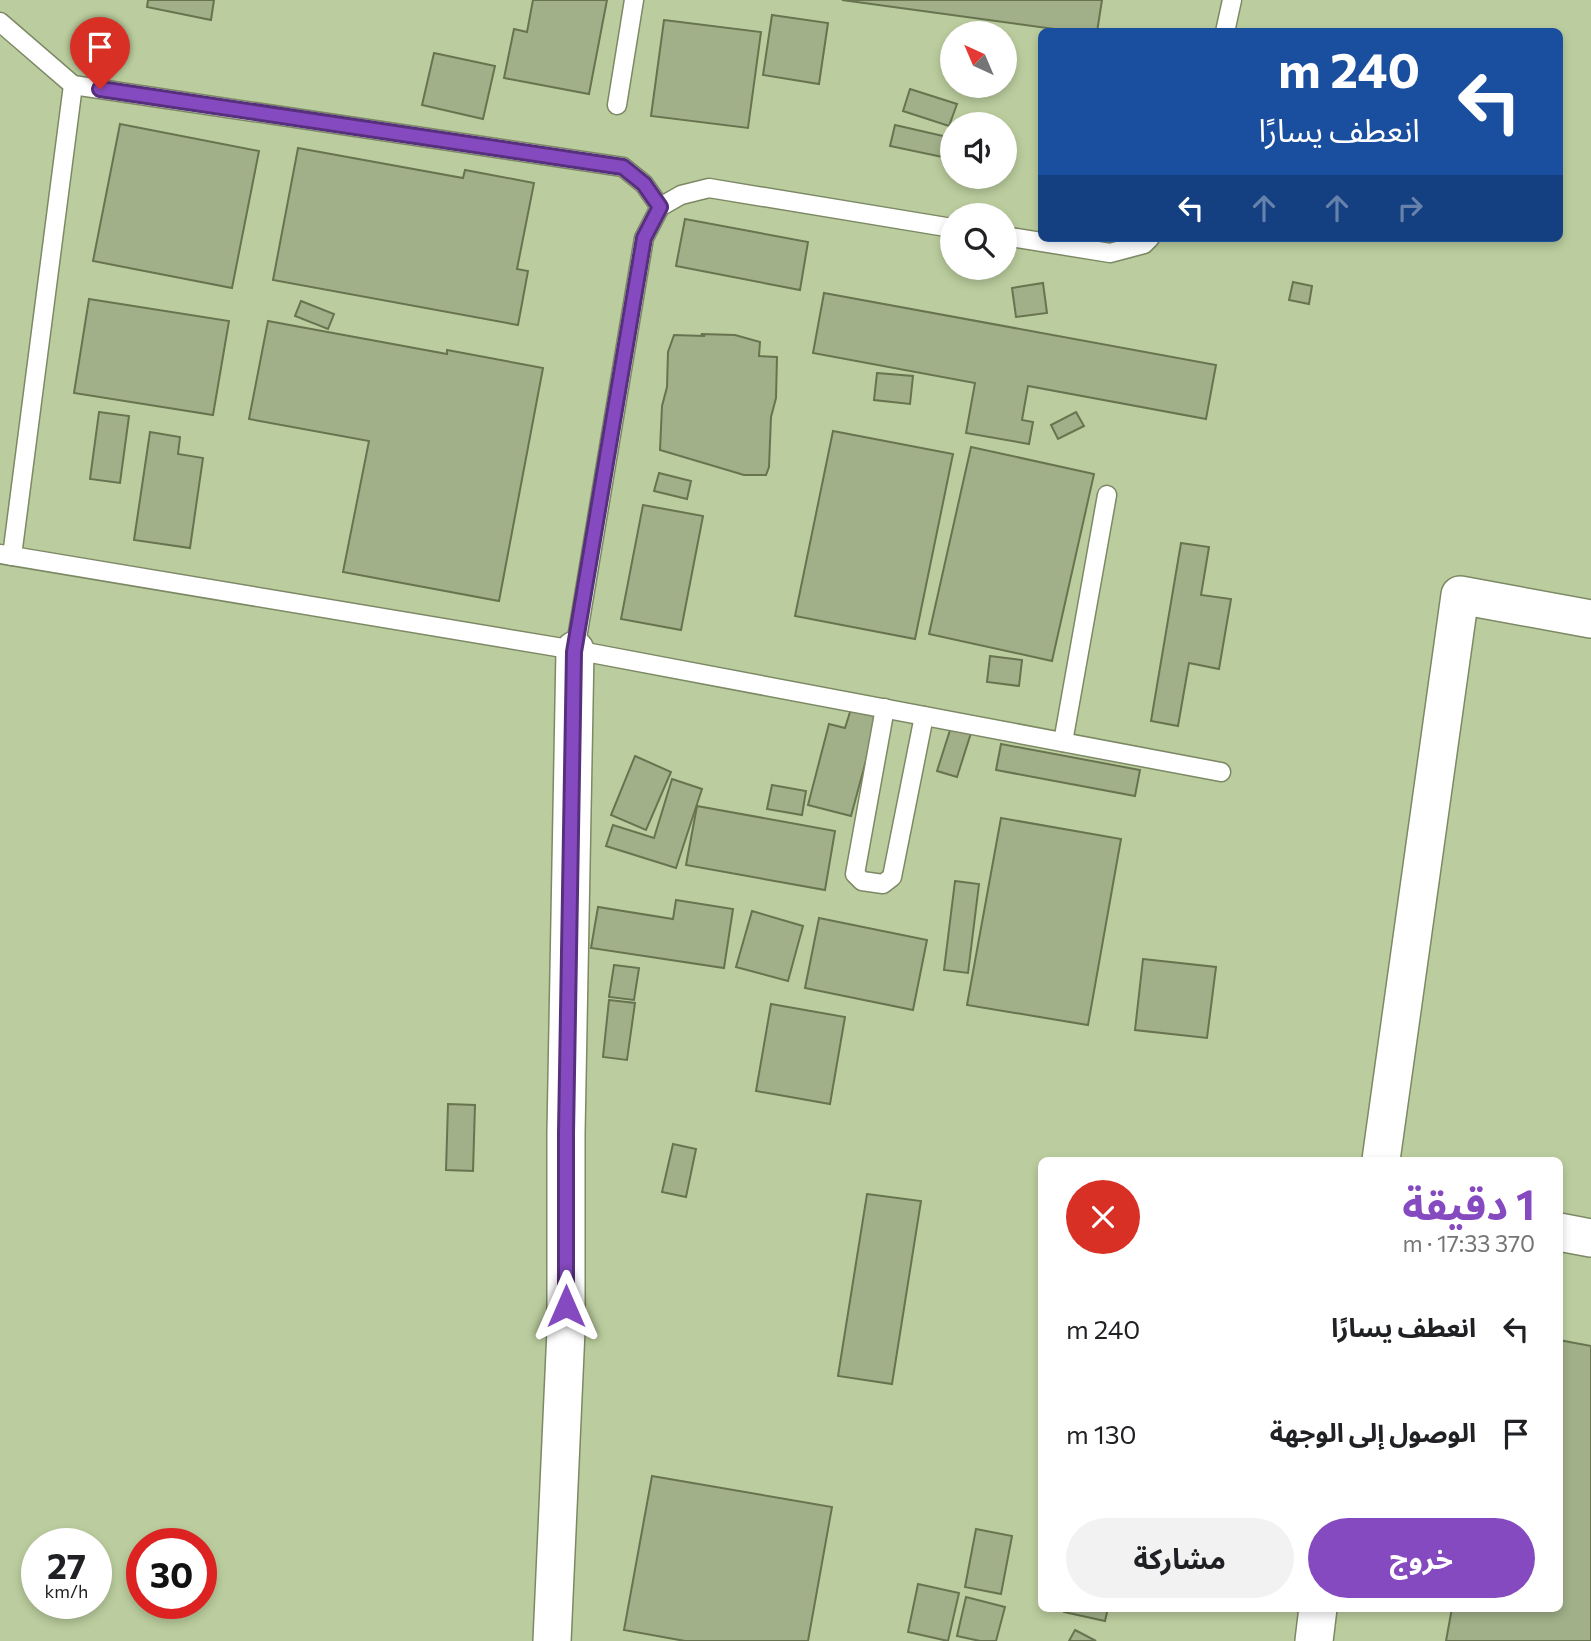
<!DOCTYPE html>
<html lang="ar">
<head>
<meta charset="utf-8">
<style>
  :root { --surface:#fff; --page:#f2f2f2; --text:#202124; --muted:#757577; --accent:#864ac0 }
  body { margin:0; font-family:Commissioner,"Noto Sans Arabic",sans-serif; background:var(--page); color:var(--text); direction:rtl; height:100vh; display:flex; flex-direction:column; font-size:26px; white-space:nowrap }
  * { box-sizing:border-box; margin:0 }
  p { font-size:23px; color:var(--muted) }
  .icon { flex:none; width:38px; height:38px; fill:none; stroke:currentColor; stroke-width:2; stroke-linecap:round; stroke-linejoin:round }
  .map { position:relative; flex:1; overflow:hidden; direction:ltr }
  .side { position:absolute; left:1038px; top:1157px; width:525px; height:455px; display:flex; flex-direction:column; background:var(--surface); border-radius:10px; box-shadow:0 4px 10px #0003; direction:rtl }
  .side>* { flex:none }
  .guide { position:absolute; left:1038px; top:28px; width:525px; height:214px; border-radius:10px; box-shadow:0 4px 10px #0003; direction:rtl; background:#1a4fa0; color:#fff; overflow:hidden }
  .needle { width:46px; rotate:316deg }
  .tools { position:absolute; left:940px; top:21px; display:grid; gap:14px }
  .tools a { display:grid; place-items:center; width:77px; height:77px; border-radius:50%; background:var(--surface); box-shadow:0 4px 10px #0003; font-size:35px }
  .speed { position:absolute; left:21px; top:1528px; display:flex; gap:14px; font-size:35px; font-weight:700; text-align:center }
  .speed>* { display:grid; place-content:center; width:91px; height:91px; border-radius:50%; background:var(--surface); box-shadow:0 4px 10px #0003; line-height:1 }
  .speed small { font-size:18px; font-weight:400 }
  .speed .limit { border:10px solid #d22; background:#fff; color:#111 }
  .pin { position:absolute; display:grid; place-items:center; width:60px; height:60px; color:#fff; margin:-72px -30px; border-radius:50% 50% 50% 0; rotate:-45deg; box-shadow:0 0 7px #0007 }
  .pin .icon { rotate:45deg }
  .me { position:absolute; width:77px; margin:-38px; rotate:0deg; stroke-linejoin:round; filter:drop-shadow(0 0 5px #0008) }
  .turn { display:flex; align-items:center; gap:24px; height:147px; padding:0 28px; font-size:32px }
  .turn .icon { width:91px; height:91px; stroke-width:2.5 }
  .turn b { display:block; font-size:49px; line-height:60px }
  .lanes { display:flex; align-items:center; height:66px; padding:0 28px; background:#0003; justify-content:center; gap:35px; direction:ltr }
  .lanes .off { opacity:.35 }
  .round { display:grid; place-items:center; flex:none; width:74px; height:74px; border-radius:37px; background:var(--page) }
  .head { display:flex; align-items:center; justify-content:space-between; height:119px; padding:0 28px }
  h1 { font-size:42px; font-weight:700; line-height:52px; color:var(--accent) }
  .primary-button { display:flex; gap:14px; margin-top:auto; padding:14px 28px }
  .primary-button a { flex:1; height:80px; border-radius:42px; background:var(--accent); color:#fff; font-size:28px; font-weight:700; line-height:80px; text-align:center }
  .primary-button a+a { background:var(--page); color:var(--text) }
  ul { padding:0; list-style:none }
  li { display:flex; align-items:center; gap:21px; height:105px; padding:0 28px }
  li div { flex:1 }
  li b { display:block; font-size:26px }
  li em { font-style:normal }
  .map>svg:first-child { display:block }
  .built { fill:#bbcd9e; fill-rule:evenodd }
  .building { fill:#a1b089; stroke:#67744f; stroke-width:2 }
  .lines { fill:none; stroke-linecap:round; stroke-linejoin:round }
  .lane-casing { stroke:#7c8964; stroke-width:21 }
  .street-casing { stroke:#7c8964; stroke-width:40 }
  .lane { stroke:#fff; stroke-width:18 }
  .street { stroke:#fff; stroke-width:37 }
  .route-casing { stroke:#57307d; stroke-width:18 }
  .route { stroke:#864ac0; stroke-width:12 }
</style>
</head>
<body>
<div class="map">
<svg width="1591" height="1641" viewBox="0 0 1591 1641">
  <rect width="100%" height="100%" fill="#c9d8b0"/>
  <path class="built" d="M0,0H1591V1641H0ZM1041,32H1559V238H1041ZM952,33H1004V86H952ZM952,124H1004V177H952ZM952,215H1004V268H952ZM1041,1160H1559V1608H1041ZM37,1544H96V1603H37ZM142,1544H201V1603H142Z"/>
  <g class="building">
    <polygon points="148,0 214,0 211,20 147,7"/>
    <polygon points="533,0 607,0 589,94 504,78 514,29 527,32"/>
    <polygon points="842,0 1102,0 1097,32 1076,32"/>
    <polygon points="772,15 828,23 819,84 763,75"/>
    <polygon points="664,20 761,32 748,128 651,116"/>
    <polygon points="434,53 495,66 483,119 422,105"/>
    <polygon points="910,89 957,104 949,126 903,111"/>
    <polygon points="120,124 259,151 232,288 93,261"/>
    <polygon points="895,125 952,138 952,159 890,146"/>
    <polygon points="298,148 463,178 465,170 534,183 517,269 528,271 518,325 273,280"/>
    <polygon points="685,219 808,242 800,290 676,266"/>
    <polygon points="1293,282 1312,286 1309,304 1289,300"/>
    <polygon points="1043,283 1047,313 1016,317 1012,288"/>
    <polygon points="824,293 1216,365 1206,419 1028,386 1022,420 1033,422 1029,444 966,433 975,383 813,353"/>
    <polygon points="89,299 229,321 213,415 74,393"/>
    <polygon points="301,301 334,314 328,329 295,316"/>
    <polygon points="268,321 447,354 447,350 543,368 499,601 343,572 369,441 249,419"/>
    <polygon points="701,334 735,335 760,342 759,356 777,357 776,398 771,417 769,467 766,475 744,475 660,450 662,406 667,387 668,352 674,335 705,336"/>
    <polygon points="877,373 913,376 910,404 874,400"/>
    <polygon points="99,412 129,416 120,483 90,479"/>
    <polygon points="1076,412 1084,426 1058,439 1051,425"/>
    <polygon points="833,431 953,454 915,639 795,616"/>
    <polygon points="150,432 180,437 178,454 203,458 190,548 134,540"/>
    <polygon points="971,447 1094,474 1052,661 929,634"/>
    <polygon points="659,473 691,481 687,499 654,491"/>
    <polygon points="643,505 703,516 681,630 621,619"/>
    <polygon points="1181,543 1209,547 1201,595 1231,599 1219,669 1189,663 1178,726 1151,721"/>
    <polygon points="990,656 1022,660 1019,686 987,682"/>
    <polygon points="851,709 878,716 851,816 808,805 829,724 845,728"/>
    <polygon points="951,727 971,733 957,777 937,771"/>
    <polygon points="1001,744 1140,770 1135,796 996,770"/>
    <polygon points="635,756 671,772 646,830 611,815"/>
    <polygon points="672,779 702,789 676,868 606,846 613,825 654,838"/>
    <polygon points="772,785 806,791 802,815 767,809"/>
    <polygon points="697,806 835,831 825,890 686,865"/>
    <polygon points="1001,818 1121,839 1088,1025 967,1005"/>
    <polygon points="955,881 979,884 968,973 944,970"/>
    <polygon points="676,900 733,909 724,968 591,948 598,907 673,919"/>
    <polygon points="752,911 803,926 788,981 736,967"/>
    <polygon points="819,918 927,940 913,1010 805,988"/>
    <polygon points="1143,959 1216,967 1207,1038 1135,1030"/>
    <polygon points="614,965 639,968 634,1000 609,997"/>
    <polygon points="609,1000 635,1003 627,1060 603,1057"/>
    <polygon points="771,1004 845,1017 830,1104 756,1091"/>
    <polygon points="448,1104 475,1105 473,1171 446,1170"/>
    <polygon points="673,1144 696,1149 686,1197 662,1192"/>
    <polygon points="867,1194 921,1201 892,1384 838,1376"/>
    <polygon points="1559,1340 1591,1346 1591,1641 1446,1641 1452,1608 1559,1608"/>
    <polygon points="652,1476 832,1507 808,1641 685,1641 624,1630"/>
    <polygon points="976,1529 1012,1536 1001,1594 965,1587"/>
    <polygon points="918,1584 959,1593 948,1641 908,1632"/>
    <polygon points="966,1597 1005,1607 996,1641 980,1641 957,1636"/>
    <polygon points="1065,1608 1108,1608 1105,1621 1064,1612"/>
    <polygon points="1075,1630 1096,1641 1069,1641"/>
  </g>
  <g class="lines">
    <defs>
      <g id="lane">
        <polyline points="0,22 73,85 12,556"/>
        <polyline points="1225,32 1232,0"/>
        <polyline points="73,85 623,167 644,184 660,207"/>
        <polyline points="617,105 634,0"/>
        <polyline points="1004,236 1110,253 1144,244 1150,238"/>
        <polyline points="0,554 575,650 1221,772"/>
        <polyline points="575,650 644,238 660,207 681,195 709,188 952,228"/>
        <polyline points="885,708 855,874 862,881 883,884 892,877 924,716"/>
        <polyline points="1063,742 1107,495"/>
      </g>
      <g id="street">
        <polyline points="1381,1160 1460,595 1591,619"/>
        <polyline points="1559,1232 1591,1238"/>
        <polyline points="552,1641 566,1330 566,1133 575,650"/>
        <polyline points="1314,1641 1318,1608"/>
      </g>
    </defs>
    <use href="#lane" class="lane-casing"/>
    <use href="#street" class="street-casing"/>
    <use href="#lane" class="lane"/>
    <use href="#street" class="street"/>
  </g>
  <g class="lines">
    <defs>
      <polyline id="route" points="100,89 623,167 644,184 660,207 644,238 574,652 566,1133 566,1306"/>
    </defs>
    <use href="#route" class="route-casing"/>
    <use href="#route" class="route"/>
  </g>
</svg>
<div class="tools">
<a><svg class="needle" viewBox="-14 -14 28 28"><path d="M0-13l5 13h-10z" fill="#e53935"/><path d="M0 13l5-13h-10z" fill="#757577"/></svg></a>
<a><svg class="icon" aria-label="sound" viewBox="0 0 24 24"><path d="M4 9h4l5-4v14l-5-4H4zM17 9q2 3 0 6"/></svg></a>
<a><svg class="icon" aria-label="search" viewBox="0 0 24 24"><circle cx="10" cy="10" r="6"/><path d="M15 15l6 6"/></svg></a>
</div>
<div class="speed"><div>27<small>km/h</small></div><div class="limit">30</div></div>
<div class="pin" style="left:100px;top:89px;background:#d93025"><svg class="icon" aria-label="arrive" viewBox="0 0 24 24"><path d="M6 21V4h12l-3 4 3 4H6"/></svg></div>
<svg class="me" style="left:566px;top:1306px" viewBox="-20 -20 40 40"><path d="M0-17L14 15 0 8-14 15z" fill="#864ac0" stroke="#fff" stroke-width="4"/></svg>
<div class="guide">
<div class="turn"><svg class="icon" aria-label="left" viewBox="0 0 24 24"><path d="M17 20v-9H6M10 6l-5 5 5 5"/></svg><div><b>240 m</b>انعطف يسارًا</div></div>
<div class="lanes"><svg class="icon" aria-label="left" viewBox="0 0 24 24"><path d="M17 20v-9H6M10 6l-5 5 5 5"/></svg><svg class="icon off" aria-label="ahead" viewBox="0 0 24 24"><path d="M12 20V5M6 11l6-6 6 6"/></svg><svg class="icon off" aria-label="ahead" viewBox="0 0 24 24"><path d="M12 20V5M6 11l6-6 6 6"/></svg><svg class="icon off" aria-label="right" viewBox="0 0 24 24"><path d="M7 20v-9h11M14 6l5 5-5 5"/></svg></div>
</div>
<section class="side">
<div class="head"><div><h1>1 دقيقة</h1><p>370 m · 17:33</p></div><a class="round" style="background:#d93025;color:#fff"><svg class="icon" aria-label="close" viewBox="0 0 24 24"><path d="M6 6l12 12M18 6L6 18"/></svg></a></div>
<ul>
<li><svg class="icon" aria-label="left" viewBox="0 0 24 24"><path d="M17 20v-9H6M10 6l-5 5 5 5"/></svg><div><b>انعطف يسارًا</b></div><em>240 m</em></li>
<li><svg class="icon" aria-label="arrive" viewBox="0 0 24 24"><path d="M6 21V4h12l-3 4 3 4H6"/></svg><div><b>الوصول إلى الوجهة</b></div><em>130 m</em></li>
</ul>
<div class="primary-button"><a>خروج</a><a>مشاركة</a></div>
</section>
</div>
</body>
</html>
